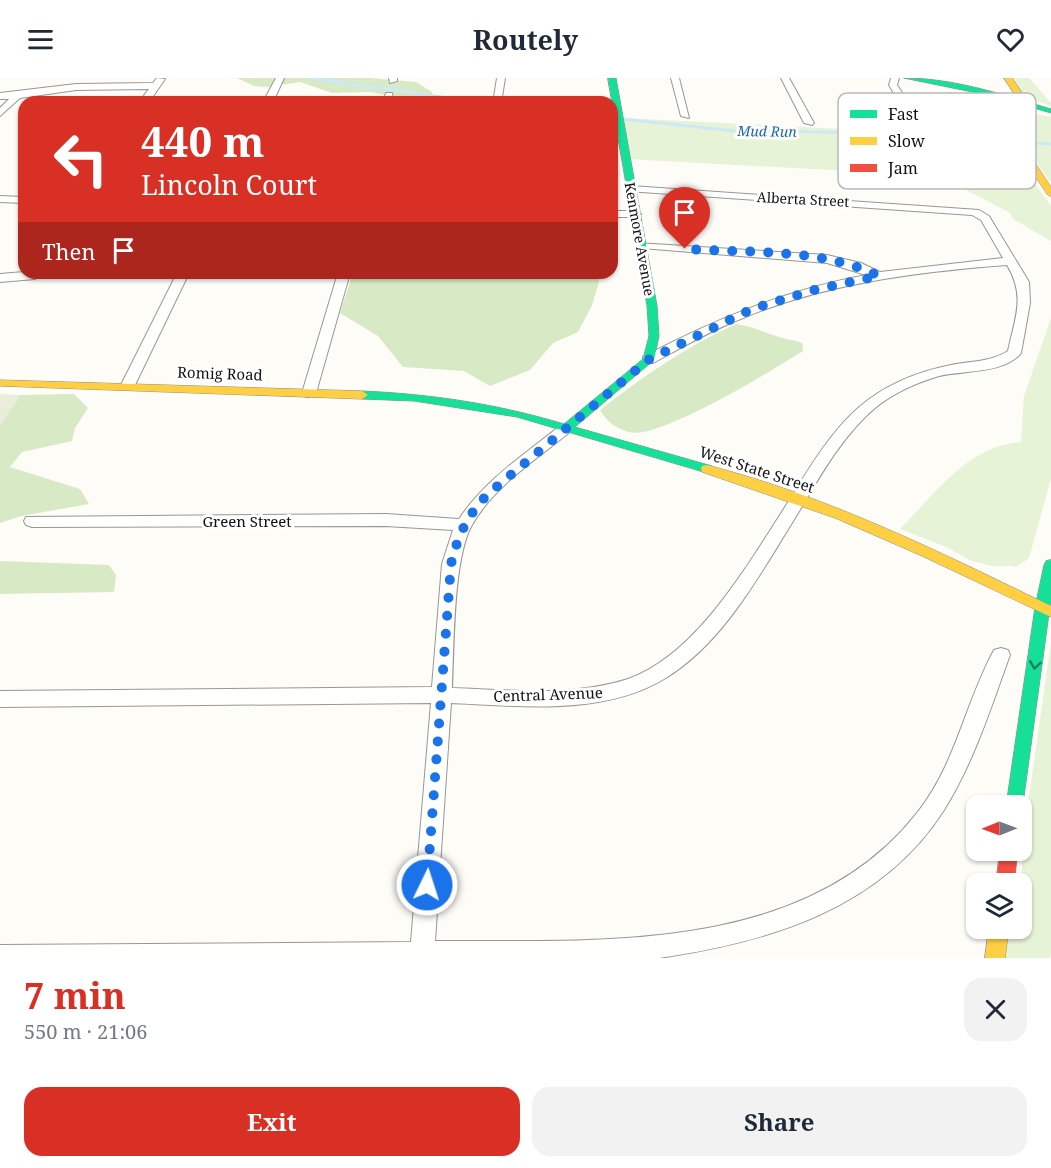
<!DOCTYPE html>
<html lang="en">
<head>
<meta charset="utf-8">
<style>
  :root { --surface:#fff; --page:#f2f2f3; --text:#1f2937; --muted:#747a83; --accent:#d93025 }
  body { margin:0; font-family:"Noto Serif",serif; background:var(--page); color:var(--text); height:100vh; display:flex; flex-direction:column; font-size:22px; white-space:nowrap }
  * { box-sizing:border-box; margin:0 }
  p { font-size:20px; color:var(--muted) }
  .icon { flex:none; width:33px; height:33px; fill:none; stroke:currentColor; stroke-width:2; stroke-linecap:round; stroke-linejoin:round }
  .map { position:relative; height:880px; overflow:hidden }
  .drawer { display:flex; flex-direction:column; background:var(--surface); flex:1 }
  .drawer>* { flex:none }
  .guide { position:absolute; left:18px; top:18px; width:600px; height:183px; border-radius:18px; box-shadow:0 2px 4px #0004; background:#d93025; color:#fff; overflow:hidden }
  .needle { width:39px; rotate:269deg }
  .tools { position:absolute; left:966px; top:717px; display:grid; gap:12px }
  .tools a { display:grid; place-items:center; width:66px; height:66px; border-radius:12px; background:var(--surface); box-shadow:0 2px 4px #0004; font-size:30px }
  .pin { position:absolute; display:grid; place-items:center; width:51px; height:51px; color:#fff; margin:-62px -26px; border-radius:50% 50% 50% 0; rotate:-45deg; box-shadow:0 0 6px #0007 }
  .pin .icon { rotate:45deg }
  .me { position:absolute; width:66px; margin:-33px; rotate:4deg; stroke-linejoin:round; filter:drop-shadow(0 0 4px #0008) }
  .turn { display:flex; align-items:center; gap:21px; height:126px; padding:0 24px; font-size:27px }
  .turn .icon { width:78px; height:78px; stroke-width:2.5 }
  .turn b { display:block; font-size:42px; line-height:51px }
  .then { display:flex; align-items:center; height:57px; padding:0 24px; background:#0003; gap:12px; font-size:22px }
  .round { display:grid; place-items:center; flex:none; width:63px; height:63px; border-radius:18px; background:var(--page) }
  .summary { display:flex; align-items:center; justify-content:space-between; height:102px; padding:0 24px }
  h1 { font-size:36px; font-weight:700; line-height:45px; color:var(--accent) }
  .button { display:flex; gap:12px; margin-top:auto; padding:12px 24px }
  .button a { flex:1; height:69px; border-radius:18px; background:var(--accent); color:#fff; font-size:24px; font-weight:700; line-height:69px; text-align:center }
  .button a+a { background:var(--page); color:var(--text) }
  header { display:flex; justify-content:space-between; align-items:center; height:78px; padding:0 24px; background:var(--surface); font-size:27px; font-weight:700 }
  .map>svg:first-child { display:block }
  .green { fill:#e7f3d7 }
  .forest { fill:#d8eac5 }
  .cemetery { fill:#e9eedb }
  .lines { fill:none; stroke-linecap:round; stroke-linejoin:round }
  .stream { stroke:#cde8f7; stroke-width:3 }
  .street-casing { stroke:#979795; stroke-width:2 }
  .fast-casing { stroke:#8e8d8b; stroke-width:1 }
  .slow-casing { stroke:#8e8d8b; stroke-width:1 }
  .jam-casing { stroke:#8e8d8b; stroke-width:1 }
  .street { fill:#fffffe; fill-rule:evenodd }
  .fast { fill:#16e098; fill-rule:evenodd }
  .slow { fill:#ffcf43; fill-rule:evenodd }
  .jam { fill:#f24e42; fill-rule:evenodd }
  .oneway { stroke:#14835b }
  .route { stroke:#1a73e8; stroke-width:10; stroke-dasharray:0 18 }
  .labels { text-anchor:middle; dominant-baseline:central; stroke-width:6; stroke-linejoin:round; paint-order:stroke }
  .far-water-label { font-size:14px; font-style:italic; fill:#1768a6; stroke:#fff }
  .far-street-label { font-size:14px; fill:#111; stroke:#fff }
  .street-label { font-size:15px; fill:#111; stroke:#fff }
  .key { fill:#fff; stroke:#b8b8b8; stroke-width:1.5 }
  .key-label { font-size:16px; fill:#111 }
</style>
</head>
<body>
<header><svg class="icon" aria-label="menu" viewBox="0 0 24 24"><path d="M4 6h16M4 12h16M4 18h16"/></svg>Routely<svg class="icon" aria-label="heart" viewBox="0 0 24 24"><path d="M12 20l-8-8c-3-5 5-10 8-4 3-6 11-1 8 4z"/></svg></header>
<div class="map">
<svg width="1051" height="880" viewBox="0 0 1051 880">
  <rect width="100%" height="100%" fill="#fdfcf7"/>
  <g class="green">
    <polygon points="1010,0 1029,0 1051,25 1051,28 1025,19"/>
    <polygon points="948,13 993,26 999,35 999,44 1012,74 1051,128 1051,163 1013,141 1010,135 940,98 628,81 622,40 925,55 959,32"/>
    <polygon points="1024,34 1051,39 1051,105 1016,56 1016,36"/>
    <path d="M1051,240V401L1029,480L1015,490V488H992L972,483L946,469L900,451C935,416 967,368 1021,364L1024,318Z"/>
    <polygon points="1051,564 1051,873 1050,880 1005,880 1010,851 1022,850 1022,768"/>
  </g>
  <g class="forest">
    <polygon points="237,0 371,0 416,4 432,14 431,22 416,23 370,14 332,15 300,4 268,9 254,8"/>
    <polygon points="353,195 598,195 599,204 592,227 578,254 553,265 530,292 490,308 464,293 403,289 378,258 340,235"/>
    <path d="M736,246C753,248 767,256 783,260C790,262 795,262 802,265L803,273C774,291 658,363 628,354C616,350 606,343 600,332C642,299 687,268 736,246Z"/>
    <polygon points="74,316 88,330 75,350 72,363 22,374 10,389 80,411 89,426 21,438 0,445 0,348 20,317"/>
    <polygon points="0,483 109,487 116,497 114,514 0,516"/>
  </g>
  <polygon class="cemetery" points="0,316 20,317 0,348"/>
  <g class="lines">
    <g class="stream">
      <polyline points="312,0 476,24"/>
      <polyline points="612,40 735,53 890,55 923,61"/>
      <polyline points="969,62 1012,64"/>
      <polyline points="1021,64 1051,66"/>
    </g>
    <defs>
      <g id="street">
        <polygon points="157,0 165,1 149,24 139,24 149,11 76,12 20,20 0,38 0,30 9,21 0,21 0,15 76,6 153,5"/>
        <polygon points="276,0 284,0 273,24 263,24"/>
        <polygon points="389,0 397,0 397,3 390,5"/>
        <polygon points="497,0 505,0 502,19 498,22 494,19"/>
        <polygon points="671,0 679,0 689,40 681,38"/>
        <polygon points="781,0 789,0 814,45 812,47 804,45"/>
        <polygon points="891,0 899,0 897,7 917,37 915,39 907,37 889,7"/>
        <polygon points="386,15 392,15 393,24 383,24"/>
        <path d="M631,108L979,132L989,138L1029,204L1030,225L1021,275C1004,296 964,292 939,298C916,305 893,315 875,330C840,360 818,402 795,440C760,496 723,566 664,601C603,638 519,628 451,625L435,863C598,862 804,878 917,735C956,686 965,625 994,572L1001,570L1008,572L1010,577C991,629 974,684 944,732C881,831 769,864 659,880H0V867L411,864L431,625L0,629V613L432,609L442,486L453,452L386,448L32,449L26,447L24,443L26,439L386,436L459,441C485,402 525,376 561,347H571L573,350L571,353C537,381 494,408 472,447C453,480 454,569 452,610C509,612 573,619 628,601C694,578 744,493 780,437C803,401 825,360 857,331C884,307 916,294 951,287C970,283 991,284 1008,273C1015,239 1026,219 1007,187C917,194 827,205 743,240C712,252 682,269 653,285H643V279C715,241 786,212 866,197L827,185L641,170L635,167L637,165L827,177L861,185L880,194L1003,180L981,142L972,137L627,113V109Z"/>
        <polygon points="0,118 24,119 24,125 0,124"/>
        <polygon points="612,133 635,133 641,136 635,139 612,139"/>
        <polygon points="24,194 41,197 35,201 0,204 0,196"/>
        <polygon points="177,195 189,195 134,309 132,312 122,312 120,309"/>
        <polygon points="338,195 350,195 316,315 309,319 304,318 302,315"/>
      </g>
      <g id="fast">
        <path d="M608,0H616L657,228L659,258L654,282L575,349L712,388L713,391L712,394L707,395L517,339L414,323L362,321L356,317L362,313C431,316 498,326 564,346L643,281L649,258L647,228Z"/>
        <path d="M904,0C954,0 1004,17 1051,31V35L992,18Z"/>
        <polygon points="1051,482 1051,521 1022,733 1022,728 1006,728 1035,529 1044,487 1046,483"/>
      </g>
      <g id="slow">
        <polygon points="1004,0 1012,0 1029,25 1028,27 1022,27"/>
        <polygon points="1007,19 1014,21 1013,52 1051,109 1051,119 1047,116 1005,52"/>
        <polygon points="0,302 362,313 368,317 362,321 0,308"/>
        <path d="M707,387C827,418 940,474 1051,528V539L920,477L835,440L702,394L701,391L702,388Z"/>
        <polygon points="989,850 1009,850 1005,880 985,880"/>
      </g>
      <polygon id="jam" points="1000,772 1018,772 1014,806 996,806"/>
    </defs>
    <use href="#street" class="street-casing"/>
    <use href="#fast" class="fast-casing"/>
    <use href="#slow" class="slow-casing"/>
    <use href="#jam" class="jam-casing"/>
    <use href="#street" class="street"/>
    <use href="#fast" class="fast"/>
    <use href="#slow" class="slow"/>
    <use href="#jam" class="jam"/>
  </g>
  <defs><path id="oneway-chevron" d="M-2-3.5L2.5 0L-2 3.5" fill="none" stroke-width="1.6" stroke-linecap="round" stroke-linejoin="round" transform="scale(1.5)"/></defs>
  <use class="oneway" href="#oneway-chevron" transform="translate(1035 587) rotate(98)"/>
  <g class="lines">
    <path class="route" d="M427,807L451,486C458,457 467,438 488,416L648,282L752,231L814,212L879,198C822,170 748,175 685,171"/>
  </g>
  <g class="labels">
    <g class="far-water-label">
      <text transform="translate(767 53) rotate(1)">Mud Run</text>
    </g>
    <g class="far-street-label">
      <text transform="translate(803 121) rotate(3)">Alberta Street</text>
      <text transform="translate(640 161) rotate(80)">Kenmore Avenue</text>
    </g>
    <g class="street-label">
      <text transform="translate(220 295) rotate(2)">Romig Road</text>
      <text transform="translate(757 391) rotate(18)">West State Street</text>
      <text x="247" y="443">Green Street</text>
      <text transform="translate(548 616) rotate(-2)">Central Avenue</text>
    </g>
  </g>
  <rect x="838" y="15" width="198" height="96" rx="9" class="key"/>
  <rect x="850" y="32" width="27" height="8" fill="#16e098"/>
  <rect x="850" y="59" width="27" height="8" fill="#ffcf43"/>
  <rect x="850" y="86" width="27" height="8" fill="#f24e42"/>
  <g class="key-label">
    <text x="888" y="42">Fast</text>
    <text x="888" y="69">Slow</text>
    <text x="888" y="96">Jam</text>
  </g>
</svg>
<div class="tools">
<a><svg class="needle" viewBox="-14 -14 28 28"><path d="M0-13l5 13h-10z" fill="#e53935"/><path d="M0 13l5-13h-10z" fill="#747a83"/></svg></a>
<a><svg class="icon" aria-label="layers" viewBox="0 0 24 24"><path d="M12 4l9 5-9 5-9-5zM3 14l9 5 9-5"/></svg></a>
</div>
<div class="pin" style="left:685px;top:171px;background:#d93025"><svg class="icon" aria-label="arrive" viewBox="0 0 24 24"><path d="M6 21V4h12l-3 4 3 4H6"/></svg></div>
<svg class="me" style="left:427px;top:807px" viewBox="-20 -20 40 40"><circle r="17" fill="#1a73e8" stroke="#fff" stroke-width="3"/><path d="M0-11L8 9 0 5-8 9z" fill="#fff"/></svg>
<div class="guide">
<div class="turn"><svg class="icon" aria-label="left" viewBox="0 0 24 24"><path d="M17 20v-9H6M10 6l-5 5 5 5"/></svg><div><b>440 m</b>Lincoln Court</div></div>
<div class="then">Then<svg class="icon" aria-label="arrive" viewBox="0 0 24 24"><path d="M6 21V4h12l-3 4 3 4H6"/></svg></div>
</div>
</div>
<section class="drawer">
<div class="summary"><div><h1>7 min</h1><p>550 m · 21:06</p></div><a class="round"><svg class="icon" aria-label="close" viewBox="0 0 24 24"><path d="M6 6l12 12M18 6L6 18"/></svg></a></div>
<div class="button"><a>Exit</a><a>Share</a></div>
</section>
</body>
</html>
